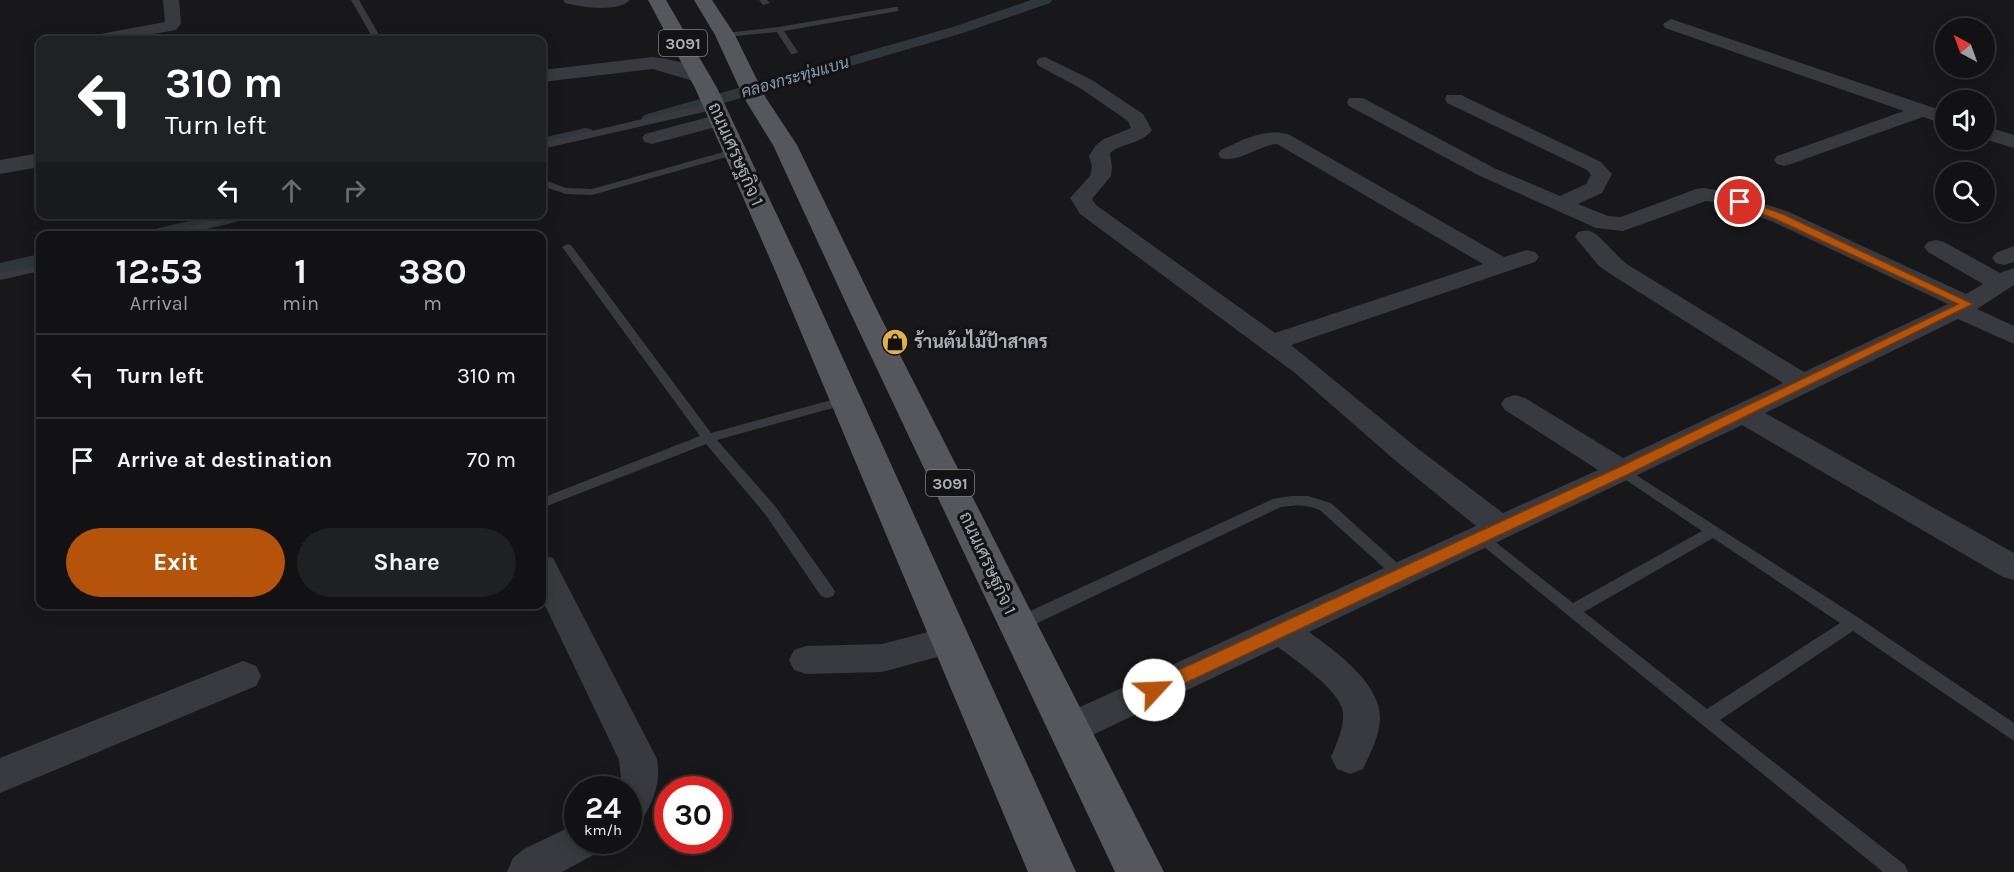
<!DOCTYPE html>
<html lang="en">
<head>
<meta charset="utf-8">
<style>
  :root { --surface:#121214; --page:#1f2022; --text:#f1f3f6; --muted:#9c9ea0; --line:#313234; --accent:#b45309 }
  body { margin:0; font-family:Karla,Sarabun,sans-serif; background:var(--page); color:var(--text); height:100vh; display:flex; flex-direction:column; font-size:22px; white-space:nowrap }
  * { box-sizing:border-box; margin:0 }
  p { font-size:20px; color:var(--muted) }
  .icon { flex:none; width:33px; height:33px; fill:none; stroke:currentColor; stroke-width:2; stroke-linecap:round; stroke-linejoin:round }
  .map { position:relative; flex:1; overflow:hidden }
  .drawer { position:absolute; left:36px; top:231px; width:510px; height:378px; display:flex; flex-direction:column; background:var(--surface); border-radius:12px; box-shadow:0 3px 15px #0003,0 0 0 2px var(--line) }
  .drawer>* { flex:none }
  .banner { position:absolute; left:36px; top:36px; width:510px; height:183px; border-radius:12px; box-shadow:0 3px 15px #0003,0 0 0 2px var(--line); background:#202124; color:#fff; overflow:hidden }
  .needle { width:39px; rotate:319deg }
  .controls { position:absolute; left:1935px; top:18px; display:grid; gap:12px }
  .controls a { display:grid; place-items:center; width:60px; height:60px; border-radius:50%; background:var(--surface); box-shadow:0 3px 15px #0003,0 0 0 2px var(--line); font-size:30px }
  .speed { position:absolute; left:564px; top:776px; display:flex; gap:12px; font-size:30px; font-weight:700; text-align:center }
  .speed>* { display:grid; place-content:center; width:78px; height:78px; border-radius:50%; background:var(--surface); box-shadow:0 3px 15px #0003,0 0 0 2px var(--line); line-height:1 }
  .speed small { font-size:15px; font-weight:400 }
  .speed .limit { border:9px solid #d22; background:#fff; color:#111 }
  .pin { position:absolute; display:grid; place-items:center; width:51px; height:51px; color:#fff; margin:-26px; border:3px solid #fff; border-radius:50%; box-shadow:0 2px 6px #0007 }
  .me { position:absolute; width:66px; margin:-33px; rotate:65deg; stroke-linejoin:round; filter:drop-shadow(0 0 4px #0008) }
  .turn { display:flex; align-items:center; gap:21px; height:126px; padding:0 30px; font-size:27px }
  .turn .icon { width:78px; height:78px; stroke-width:2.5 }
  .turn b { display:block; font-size:42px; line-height:51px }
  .lanes { display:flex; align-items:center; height:57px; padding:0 30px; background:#0003; justify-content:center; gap:30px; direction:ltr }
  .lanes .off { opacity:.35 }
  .eta { display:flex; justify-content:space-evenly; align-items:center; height:102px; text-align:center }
  .eta b { font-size:36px; font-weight:700; line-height:42px }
  .primary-button { display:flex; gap:12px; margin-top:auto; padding:12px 30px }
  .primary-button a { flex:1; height:69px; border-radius:36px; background:var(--accent); color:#fff; font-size:24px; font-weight:700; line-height:69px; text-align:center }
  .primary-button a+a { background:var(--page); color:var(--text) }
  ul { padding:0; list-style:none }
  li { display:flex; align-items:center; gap:18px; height:84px; padding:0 30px; border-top:2px solid var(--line) }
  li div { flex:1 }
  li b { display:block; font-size:22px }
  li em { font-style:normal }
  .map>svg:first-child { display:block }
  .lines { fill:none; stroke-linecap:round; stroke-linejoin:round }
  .canal { fill:#2f373d; fill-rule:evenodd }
  .service { fill:#393a3f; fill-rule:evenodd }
  .minor { fill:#393a3f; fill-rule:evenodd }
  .tertiary { fill:#393a3f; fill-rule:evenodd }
  .primary { fill:#56575d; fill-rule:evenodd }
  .route { fill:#b45309; stroke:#753606; stroke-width:1.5 }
  .labels { text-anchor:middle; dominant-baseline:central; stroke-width:6; stroke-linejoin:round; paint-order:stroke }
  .shield { fill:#131315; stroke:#7e8087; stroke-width:1.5 }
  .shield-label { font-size:16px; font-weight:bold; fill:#acafb8 }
  .far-water-label { font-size:16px; font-style:italic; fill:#869cb0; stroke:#131315 }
  .street-label { font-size:18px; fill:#acafb8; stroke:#131315 }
  .poi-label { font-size:18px; font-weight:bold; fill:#acafb8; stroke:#131315; text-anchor:start }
</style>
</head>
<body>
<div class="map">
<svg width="2014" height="872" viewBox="0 0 2014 872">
  <rect width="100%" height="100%" fill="#18181a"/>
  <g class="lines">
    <g class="canal">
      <polygon points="1031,0 1052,0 1050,3 963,33 656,123 644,123 641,119 644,115 953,27"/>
      <polygon points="585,128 591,129 594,133 591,137 542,148 542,138"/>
      <polygon points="218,214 237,214 239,218 236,222 179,236 140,236 143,232"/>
      <polygon points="40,254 40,266 0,275 0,263"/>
    </g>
    <g class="service">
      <polygon points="351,0 359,0 382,40 374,40"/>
      <polygon points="759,0 767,0 770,3 763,5"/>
      <polygon points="895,7 898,7 898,11 784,31 798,52 794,54 791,54 777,32 725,37 721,35 725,33 779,27"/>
      <polygon points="714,104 719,107 717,109 542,149 542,143 684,109"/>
      <polygon points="734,149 739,152 737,154 592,195 566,194 542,186 542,179 566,188 592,189"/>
      <polygon points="146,214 156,214 155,221 147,221"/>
      <polygon points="232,214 250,214 181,236 162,236"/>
      <polygon points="567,244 571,245 711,433 846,396 851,397 853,400 851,403 717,440 775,506 833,588 835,592 833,596 827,598 821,596 765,514 706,444 542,508 542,498 700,436 562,247"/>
      <polygon points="40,265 40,271 0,280 0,274"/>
      <path d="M1622,466L1859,618L2014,723V741L1853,631L1720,720L1905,865L1908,872H1883L1472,537L1474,533H1484L1573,603L1702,531L1617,474L1615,471ZM1713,538L1840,623L1707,709L1584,612Z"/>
      <path d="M1291,496H1308L1331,503L1405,570L1408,574L1405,578L1400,580L1395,578L1321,511C1308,504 1296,505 1281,507L1025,629L1019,630L1013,629L1011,624L1013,619L1273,499Z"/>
    </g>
    <g class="minor">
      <polygon points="163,0 179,0 181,23 176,30 120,40 86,40 89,36 95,35 165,22"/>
      <path d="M563,0H630C618,13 581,7 565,3Z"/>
      <polygon points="1671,19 1946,112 1946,125 1923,117 1791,164 1784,166 1777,164 1774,160 1777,156 1904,111 1665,28 1663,24"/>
      <path d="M1045,57L1092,80L1143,114L1152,130C1142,144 1122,143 1110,153L1112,167L1111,176L1092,199L1096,205L1275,333L1483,264L1277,144C1258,145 1240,163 1221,158L1218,154L1221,150C1242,140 1264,128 1288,134L1504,257L1527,250L1535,252L1539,257L1535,262L1291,345L1417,448L1503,513L1598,470L1505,410L1501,404L1505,398L1515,395L1525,398L1623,458L1783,383L1612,275L1599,266L1575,237L1578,232C1583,231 1587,229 1592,232C1600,235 1617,257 1628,265L1804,372L1948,304L1771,221L1719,203L1706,201L1623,231L1596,228L1480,176L1349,106L1347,102L1349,98H1363L1494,168L1560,196L1586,184L1591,175L1587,170L1447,103L1445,99L1447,95H1461L1601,162L1612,174L1602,193L1578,204L1608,216L1621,217L1696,189L1704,188L1723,191L1787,211L1966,294L1983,284L1928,252L1924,247L1928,242L1936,240L1944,242L2000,273L2014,268V285L1977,309L2014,326V344L1958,319L1765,413L2014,553V580L2003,577L1742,425L1309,632C1335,651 1382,684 1380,720C1379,737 1370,754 1363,769L1350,774L1337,769L1331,757C1337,743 1344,728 1343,712C1340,690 1295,660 1278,647L1082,740L1069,745L1056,740L1051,729L1056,718L1476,526L1397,462L1295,373L1080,214L1070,198L1090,176L1092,167L1089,156L1096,145L1104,139L1131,128L1128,121L1080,88L1039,66L1036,62L1039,58Z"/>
      <polygon points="720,114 727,116 730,120 727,124 652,144 645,142 642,138 645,134"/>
      <polygon points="1984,126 2014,135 2014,148 1984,139"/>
      <polygon points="2014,246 2014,262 2004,265 1996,263 1992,258 1996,253"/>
      <path d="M542,555L553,558L657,759C661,783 654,800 642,820L628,825V789H618L621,778L619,760L542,599Z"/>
      <polygon points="951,626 963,630 968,640 963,650 882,672 806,674 794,670 789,660 794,650 806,646 882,644"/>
      <polygon points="243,661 256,666 261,676 256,686 0,793 0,758"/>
      <polygon points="578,823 578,840 603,840 597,853 562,872 507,872 513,858 524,849"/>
    </g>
    <g class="tertiary">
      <path d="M653,57C668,59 702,65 711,77L707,81L700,83L653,69L542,82V70Z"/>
      <polygon points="40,153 40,167 0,174 0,160"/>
    </g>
    <g class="primary">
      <polygon points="648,0 666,0 717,88 802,268 1076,872 1028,872 774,268 695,88"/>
      <polygon points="694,0 712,0 735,35 766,98 797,145 879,314 1164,872 1115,872 851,314 773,145 744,98 715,35"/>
    </g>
  </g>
  <polygon class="route" points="1740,199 1783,214 1973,304 1627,475 1160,695 1154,697 1148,695 1145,690 1148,684 1617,468 1958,304 1775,219 1736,204 1736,200"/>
  <defs>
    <symbol id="shop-disc" viewBox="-11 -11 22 22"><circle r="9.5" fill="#e2b048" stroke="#131315"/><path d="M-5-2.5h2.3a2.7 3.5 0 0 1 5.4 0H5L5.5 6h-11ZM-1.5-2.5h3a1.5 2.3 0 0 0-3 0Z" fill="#111"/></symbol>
  </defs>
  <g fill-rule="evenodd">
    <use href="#shop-disc" x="880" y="327" width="30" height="30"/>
  </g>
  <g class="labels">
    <g class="shield">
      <rect x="659" y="30" width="48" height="26" rx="4.5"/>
      <rect x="926" y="470" width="48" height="26" rx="4.5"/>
    </g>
    <g class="shield-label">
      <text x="683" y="43">3091</text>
      <text x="950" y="483">3091</text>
    </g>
    <g class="far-water-label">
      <text transform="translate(795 77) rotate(-16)">คลองกระทุ่มแบน</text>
    </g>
    <g class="street-label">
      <text transform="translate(736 154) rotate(66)">ถนนเศรษฐกิจ 1</text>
      <text transform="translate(988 563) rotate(65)">ถนนเศรษฐกิจ 1</text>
    </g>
    <g class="poi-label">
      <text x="914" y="342">ร้านต้นไม้ป้าสาคร</text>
    </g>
  </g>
</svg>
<div class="controls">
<a><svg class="needle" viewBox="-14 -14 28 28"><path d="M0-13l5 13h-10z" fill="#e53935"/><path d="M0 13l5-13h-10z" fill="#9c9ea0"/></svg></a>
<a><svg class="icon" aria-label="sound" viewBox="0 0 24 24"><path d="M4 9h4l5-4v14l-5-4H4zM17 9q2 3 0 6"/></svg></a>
<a><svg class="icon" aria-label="search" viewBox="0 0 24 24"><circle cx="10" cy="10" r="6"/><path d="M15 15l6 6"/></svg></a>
</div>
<div class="speed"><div>24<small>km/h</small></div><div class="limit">30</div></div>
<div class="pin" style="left:1740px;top:202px;background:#d93025"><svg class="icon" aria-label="arrive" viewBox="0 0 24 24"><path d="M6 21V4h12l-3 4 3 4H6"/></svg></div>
<svg class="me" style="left:1154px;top:690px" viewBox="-20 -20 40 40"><circle r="19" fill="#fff"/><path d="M0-13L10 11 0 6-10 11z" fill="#b45309"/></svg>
<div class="banner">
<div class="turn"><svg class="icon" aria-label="left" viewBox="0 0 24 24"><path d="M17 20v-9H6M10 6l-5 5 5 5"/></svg><div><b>310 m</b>Turn left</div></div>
<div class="lanes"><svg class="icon" aria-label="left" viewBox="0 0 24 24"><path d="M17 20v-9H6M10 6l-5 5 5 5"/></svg><svg class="icon off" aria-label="ahead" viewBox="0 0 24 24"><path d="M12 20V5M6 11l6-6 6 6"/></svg><svg class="icon off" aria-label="right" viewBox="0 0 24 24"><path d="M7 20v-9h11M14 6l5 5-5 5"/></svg></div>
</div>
<section class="drawer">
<div class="eta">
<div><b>12:53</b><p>Arrival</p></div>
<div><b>1</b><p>min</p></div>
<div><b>380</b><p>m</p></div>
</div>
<ul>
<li><svg class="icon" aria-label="left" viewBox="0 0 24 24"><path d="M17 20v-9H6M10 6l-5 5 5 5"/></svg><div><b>Turn left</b></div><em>310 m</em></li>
<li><svg class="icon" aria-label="arrive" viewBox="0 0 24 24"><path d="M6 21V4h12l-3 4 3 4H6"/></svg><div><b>Arrive at destination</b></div><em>70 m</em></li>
</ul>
<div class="primary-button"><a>Exit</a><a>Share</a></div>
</section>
</div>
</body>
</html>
